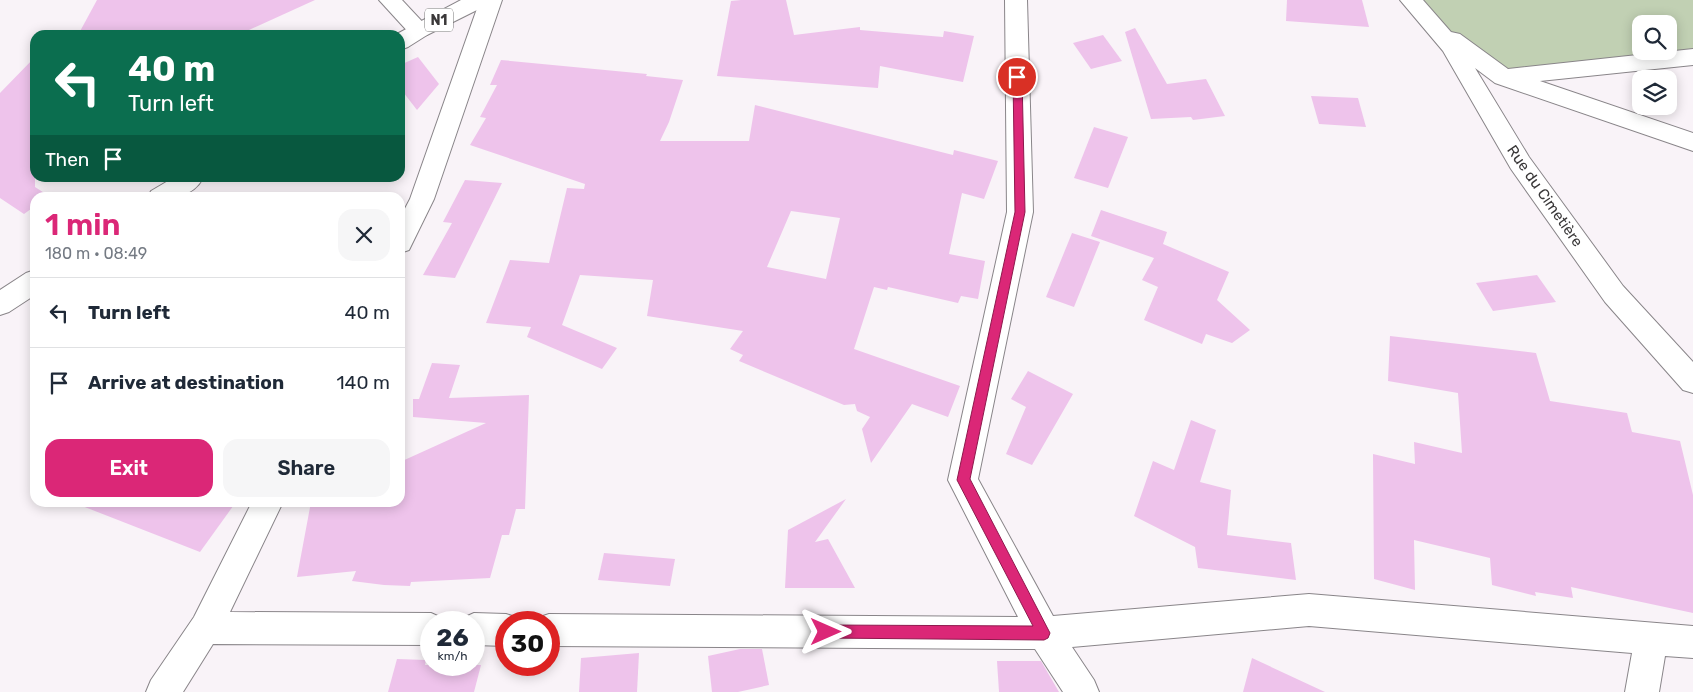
<!DOCTYPE html>
<html lang="en">
<head>
<meta charset="utf-8">
<style>
  :root { --surface:#fff; --page:#f6f6f7; --text:#1f2937; --muted:#747a83; --line:#e0e1e3; --accent:#db2777 }
  body { margin:0; font-family:Rubik,sans-serif; background:var(--page); color:var(--text); height:100vh; display:flex; flex-direction:column; font-size:19px; white-space:nowrap }
  * { box-sizing:border-box; margin:0 }
  p { font-size:16px; color:var(--muted) }
  .icon { flex:none; width:28px; height:28px; fill:none; stroke:currentColor; stroke-width:2; stroke-linecap:round; stroke-linejoin:round }
  .map { position:relative; flex:1; overflow:hidden }
  .sheet { position:absolute; left:30px; top:192px; width:375px; height:315px; display:flex; flex-direction:column; background:var(--surface); border-radius:15px; box-shadow:0 2px 12px #0003 }
  .sheet>* { flex:none }
  .guide { position:absolute; left:30px; top:30px; width:375px; height:152px; border-radius:15px; box-shadow:0 2px 12px #0003; background:#0b6e4f; color:#fff; overflow:hidden }
  .buttons { position:absolute; left:1632px; top:15px; display:grid; gap:10px }
  .buttons a { display:grid; place-items:center; width:45px; height:45px; border-radius:10px; background:var(--surface); box-shadow:0 2px 12px #0003; font-size:25px }
  .speed { position:absolute; left:420px; top:611px; display:flex; gap:10px; font-size:25px; font-weight:700; text-align:center }
  .speed>* { display:grid; place-content:center; width:65px; height:65px; border-radius:50%; background:var(--surface); box-shadow:0 2px 12px #0003; line-height:1 }
  .speed small { font-size:12px; font-weight:400 }
  .speed .limit { border:8px solid #d22; background:#fff; color:#111 }
  .pin { position:absolute; display:grid; place-items:center; width:42px; height:42px; color:#fff; margin:-21px; border:2px solid #fff; border-radius:50%; box-shadow:0 1px 5px #0007 }
  .me { position:absolute; width:55px; margin:-28px; rotate:90deg; stroke-linejoin:round; filter:drop-shadow(0 0 4px #0008) }
  .turn { display:flex; align-items:center; gap:18px; height:105px; padding:0 15px; font-size:22px }
  .turn .icon { width:65px; height:65px; stroke-width:2.5 }
  .turn b { display:block; font-size:35px; line-height:42px }
  .then { display:flex; align-items:center; height:48px; padding:0 15px; background:#0003; gap:10px; font-size:19px }
  .round { display:grid; place-items:center; flex:none; width:52px; height:52px; border-radius:15px; background:var(--page) }
  .overview { display:flex; align-items:center; justify-content:space-between; height:85px; padding:0 15px }
  h1 { font-size:30px; font-weight:600; line-height:38px; color:var(--accent) }
  .primary-button { display:flex; gap:10px; margin-top:auto; padding:10px 15px }
  .primary-button a { flex:1; height:58px; border-radius:15px; background:var(--accent); color:#fff; font-size:20px; font-weight:600; line-height:58px; text-align:center }
  .primary-button a+a { background:var(--page); color:var(--text) }
  ul { padding:0; list-style:none }
  li { display:flex; align-items:center; gap:15px; height:70px; padding:0 15px; border-top:1px solid var(--line) }
  li div { flex:1 }
  li b { display:block; font-size:19px }
  li em { font-style:normal }
  .map>svg:first-child { display:block }
  .green { fill:#c1d0b3; fill-rule:evenodd }
  .building { fill:#eec3eb; fill-rule:evenodd }
  .lines { fill:none; stroke-linecap:round; stroke-linejoin:round }
  .street-casing { stroke:#898589; stroke-width:2 }
  .secondary-casing { stroke:#898589; stroke-width:2 }
  .highway-casing { stroke:#898589; stroke-width:2 }
  .street { fill:#fff; fill-rule:evenodd }
  .secondary { fill:#fff; fill-rule:evenodd }
  .highway { fill:#fff; fill-rule:evenodd }
  .route { fill:#db2777; stroke:#8e194d }
  .labels { text-anchor:middle; dominant-baseline:central; stroke-width:4.5; stroke-linejoin:round; paint-order:stroke }
  .shield { fill:#fff; stroke:#757474; stroke-width:1 }
  .shield-label { font-size:14px; font-weight:bold; fill:#3a3839 }
  .street-label { font-size:15px; fill:#3a3839; stroke:#fff }
</style>
</head>
<body>
<div class="map">
<svg width="1693" height="692" viewBox="0 0 1693 692">
  <rect width="100%" height="100%" fill="#f9f3f8"/>
  <path class="green" d="M1422,0H1693V55L1506,74L1442,24ZM1641,24H1669V51H1641Z"/>
  <g class="building">
    <polygon points="97,0 315,0 238,35 78,35"/>
    <polygon points="741,0 786,0 794,35 860,27 860,30 943,37 944,31 974,36 963,82 880,66 878,88 717,76 731,1"/>
    <polygon points="1287,0 1362,0 1369,27 1286,21"/>
    <polygon points="1135,28 1167,84 1206,79 1225,116 1193,120 1191,117 1151,119 1125,32"/>
    <polygon points="1103,35 1122,61 1091,69 1073,43"/>
    <polygon points="35,57 35,187 49,196 35,198 35,206 24,214 0,198 0,93"/>
    <polygon points="418,57 439,84 417,110 400,88 400,65"/>
    <path d="M501,60L647,74L646,76L683,80L669,122L660,141H749L755,105L953,155L954,150L998,161L984,199L962,193L949,254L985,261L978,299L961,296L958,303L888,287L887,290L874,287L854,349L960,386L948,417L912,404L871,463L862,429L870,417L857,411L855,404L844,405L739,361L743,355L730,349L743,331L647,316L653,280L580,275L562,325L617,348L602,369L527,337L531,327L486,323L510,260L549,263L567,188L584,189L585,184L470,145L486,118L480,117L497,85H490ZM791,211L840,218L826,279L767,267Z"/>
    <polygon points="1311,96 1358,98 1366,127 1319,124"/>
    <polygon points="1094,127 1128,137 1108,188 1074,178"/>
    <polygon points="465,180 502,183 455,278 423,275 452,223 443,222"/>
    <polygon points="1101,210 1167,232 1163,244 1229,272 1217,300 1250,330 1232,343 1206,334 1202,344 1144,320 1158,287 1142,280 1154,258 1091,236"/>
    <polygon points="1072,233 1100,242 1074,307 1046,297"/>
    <polygon points="1537,275 1556,302 1493,311 1476,283"/>
    <polygon points="1390,336 1536,353 1550,401 1627,413 1632,432 1680,441 1693,495 1693,613 1571,587 1573,598 1535,592 1536,596 1492,585 1490,558 1414,540 1415,590 1374,579 1373,454 1415,464 1414,442 1462,453 1458,393 1388,381"/>
    <polygon points="432,363 460,365 449,398 529,395 525,509 516,509 509,535 502,535 490,578 411,582 410,586 384,585 352,581 356,571 297,577 311,502 400,502 400,462 486,423 413,417 413,399 419,399"/>
    <polygon points="1028,371 1073,394 1032,465 1006,454 1026,407 1011,399"/>
    <polygon points="1191,420 1216,430 1200,482 1231,490 1227,535 1291,543 1296,580 1198,568 1195,547 1134,516 1153,461 1174,470"/>
    <polygon points="846,499 815,542 828,539 855,588 785,588 788,530"/>
    <polygon points="77,502 236,502 200,552 77,504"/>
    <polygon points="604,553 675,559 670,586 598,580"/>
    <polygon points="740,649 762,649 769,685 738,692 712,692 708,656"/>
    <polygon points="639,653 637,692 579,692 581,658"/>
    <polygon points="1252,658 1325,692 1243,692"/>
    <polygon points="397,659 426,660 425,665 481,665 474,692 388,692"/>
    <polygon points="997,661 1041,661 1059,692 999,692"/>
  </g>
  <g class="lines">
    <defs>
      <g id="street">
        <polygon points="480,0 502,0 434,199 409,250 400,253 400,218 410,199"/>
        <polygon points="1005,0 1027,0 1033,212 978,479 1053,616 1309,594 1693,626 1693,658 1665,656 1659,692 1625,692 1632,653 1309,626 1072,647 1094,680 1099,692 1063,692 1035,649 549,646 549,622 536,622 537,618 549,614 1018,617 948,480 1007,212"/>
        <polygon points="1400,0 1423,0 1451,32 1460,34 1508,69 1693,49 1693,65 1540,81 1693,133 1693,151 1495,83 1475,68 1529,157 1623,286 1693,362 1693,393 1683,390 1605,302 1511,169 1443,51"/>
        <polygon points="252,502 283,502 230,612 431,613 442,618 445,622 431,622 431,645 213,644 183,692 146,692 151,680 194,617"/>
        <polygon points="474,613 506,614 518,618 519,622 506,622 506,646 474,645 474,622 460,622 463,618"/>
      </g>
      <polygon id="secondary" points="379,0 402,0 430,30 427,35 419,37 411,35"/>
      <g id="highway">
        <polygon points="461,0 490,0 487,5 427,35 408,47 400,50 400,35 395,35"/>
        <path d="M173,178H203C192,199 169,198 148,198L151,191Z"/>
        <polygon points="35,270 35,295 9,312 0,315 0,290 26,273"/>
      </g>
    </defs>
    <use href="#street" class="street-casing"/>
    <use href="#secondary" class="secondary-casing"/>
    <use href="#highway" class="highway-casing"/>
    <use href="#street" class="street"/>
    <use href="#secondary" class="secondary"/>
    <use href="#highway" class="highway"/>
  </g>
  <polygon class="route" points="1017,74 1022,77 1025,212 970,479 1050,633 1048,638 1044,640 826,638 821,636 819,632 821,627 826,625 1033,626 957,480 1015,212 1013,77"/>
  <g class="labels">
    <rect class="shield" x="425" y="8.5" width="28" height="23" rx="4"/>
    <g class="shield-label">
      <text x="439" y="20">N1</text>
    </g>
    <g class="street-label">
      <text transform="translate(1545 196) rotate(55)">Rue du Cimetière</text>
    </g>
  </g>
</svg>
<div class="buttons">
<a><svg class="icon" aria-label="search" viewBox="0 0 24 24"><circle cx="10" cy="10" r="6"/><path d="M15 15l6 6"/></svg></a>
<a><svg class="icon" aria-label="layers" viewBox="0 0 24 24"><path d="M12 4l9 5-9 5-9-5zM3 14l9 5 9-5"/></svg></a>
</div>
<div class="speed"><div>26<small>km/h</small></div><div class="limit">30</div></div>
<div class="pin" style="left:1017px;top:77px;background:#d93025"><svg class="icon" aria-label="arrive" viewBox="0 0 24 24"><path d="M6 21V4h12l-3 4 3 4H6"/></svg></div>
<svg class="me" style="left:826px;top:632px" viewBox="-20 -20 40 40"><path d="M0-17L14 15 0 8-14 15z" fill="#db2777" stroke="#fff" stroke-width="4"/></svg>
<div class="guide">
<div class="turn"><svg class="icon" aria-label="left" viewBox="0 0 24 24"><path d="M17 20v-9H6M10 6l-5 5 5 5"/></svg><div><b>40 m</b>Turn left</div></div>
<div class="then">Then<svg class="icon" aria-label="arrive" viewBox="0 0 24 24"><path d="M6 21V4h12l-3 4 3 4H6"/></svg></div>
</div>
<section class="sheet">
<div class="overview"><div><h1>1 min</h1><p>180 m · 08:49</p></div><a class="round"><svg class="icon" aria-label="close" viewBox="0 0 24 24"><path d="M6 6l12 12M18 6L6 18"/></svg></a></div>
<ul>
<li><svg class="icon" aria-label="left" viewBox="0 0 24 24"><path d="M17 20v-9H6M10 6l-5 5 5 5"/></svg><div><b>Turn left</b></div><em>40 m</em></li>
<li><svg class="icon" aria-label="arrive" viewBox="0 0 24 24"><path d="M6 21V4h12l-3 4 3 4H6"/></svg><div><b>Arrive at destination</b></div><em>140 m</em></li>
</ul>
<div class="primary-button"><a>Exit</a><a>Share</a></div>
</section>
</div>
</body>
</html>
